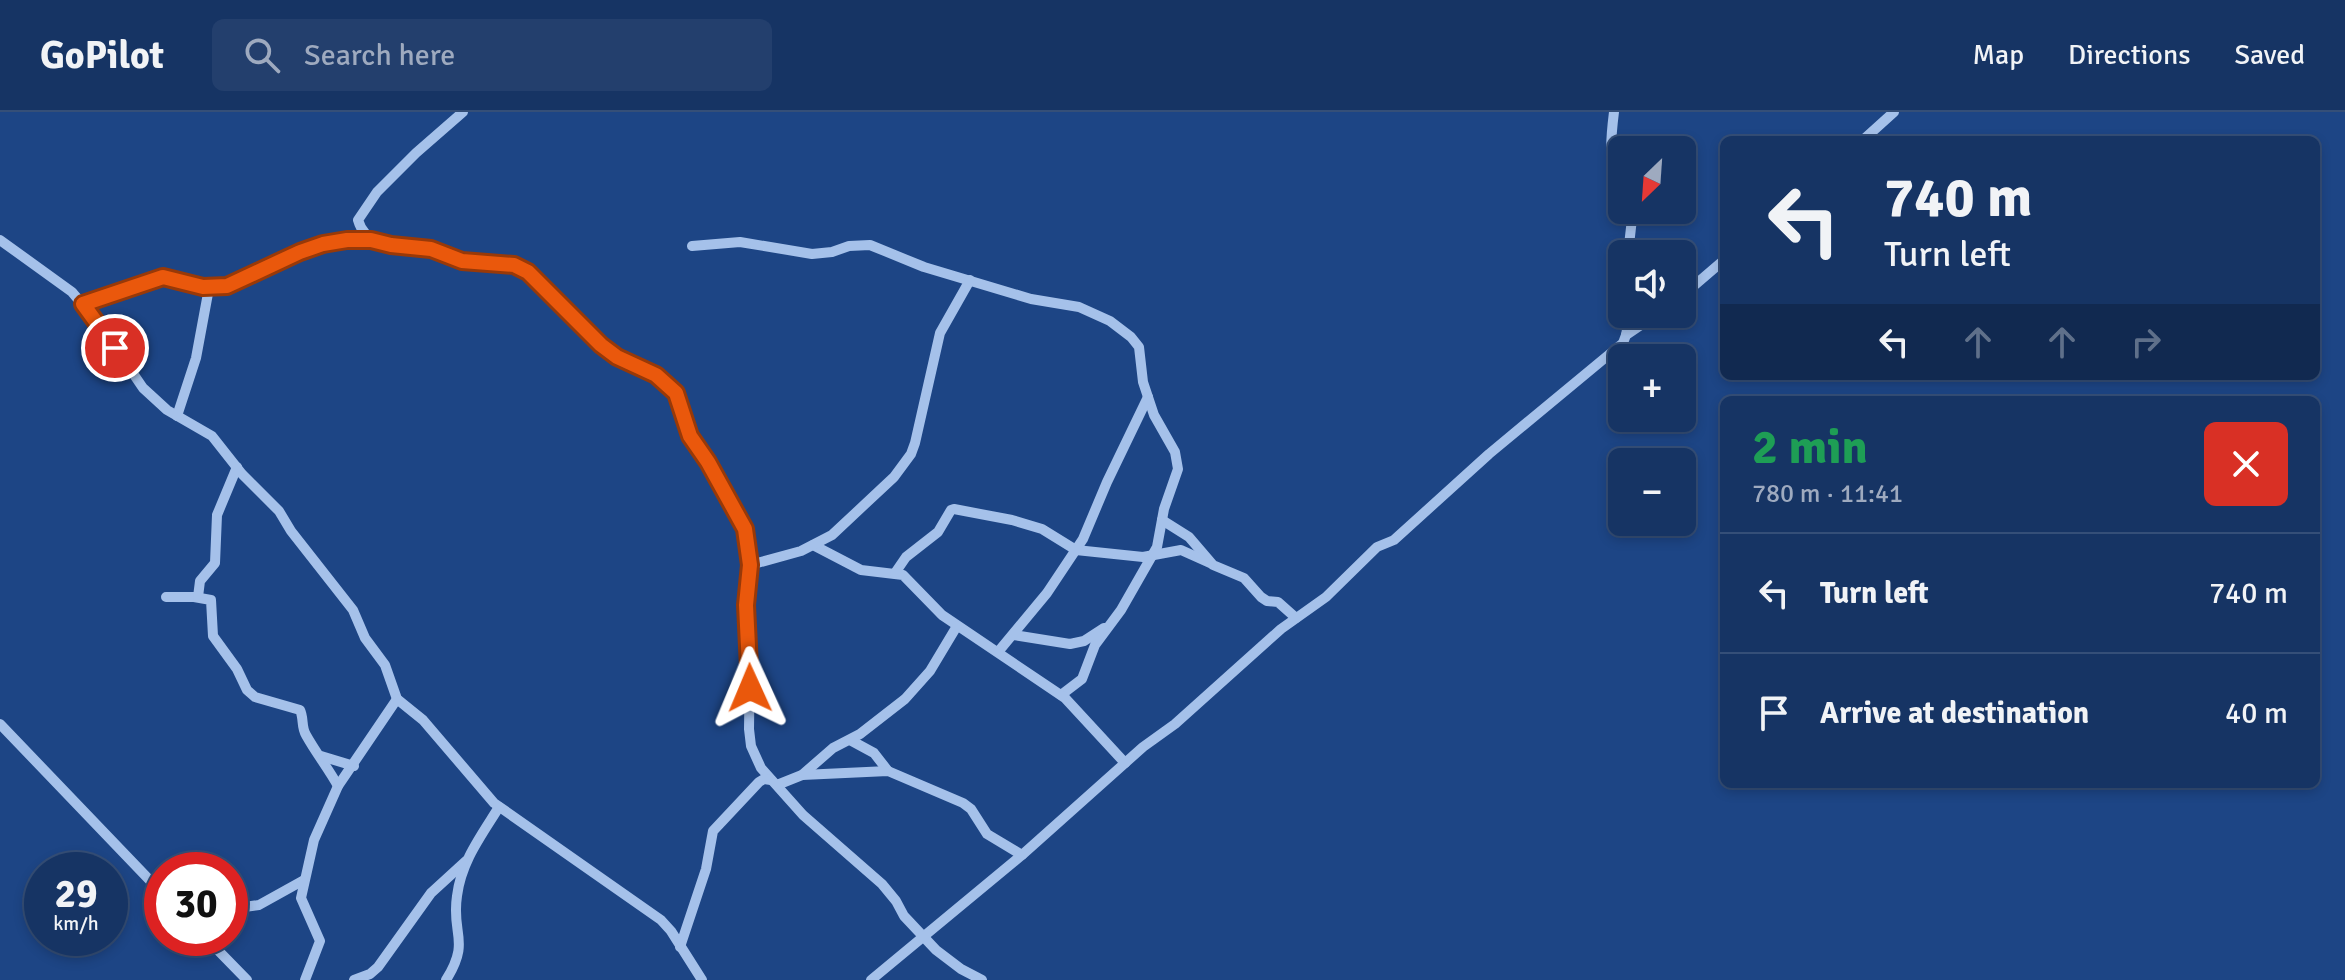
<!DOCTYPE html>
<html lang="en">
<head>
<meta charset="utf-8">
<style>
  :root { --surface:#163464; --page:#233f6d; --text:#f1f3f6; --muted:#9eaabf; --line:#354f78 }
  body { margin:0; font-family:Signika,sans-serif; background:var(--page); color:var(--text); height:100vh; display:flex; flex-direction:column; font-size:30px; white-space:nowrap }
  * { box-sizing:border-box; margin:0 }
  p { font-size:26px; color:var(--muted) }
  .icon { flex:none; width:44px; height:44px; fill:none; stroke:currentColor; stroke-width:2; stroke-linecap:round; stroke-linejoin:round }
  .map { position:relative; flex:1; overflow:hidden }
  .drawer { position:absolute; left:1720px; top:284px; width:600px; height:392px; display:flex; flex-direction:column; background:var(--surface); border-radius:12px; box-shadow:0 4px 12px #0003,0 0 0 2px var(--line) }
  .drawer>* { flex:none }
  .banner { position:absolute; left:1720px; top:24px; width:600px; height:244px; border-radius:12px; box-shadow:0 4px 12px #0003,0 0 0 2px var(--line); background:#163464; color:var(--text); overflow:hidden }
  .needle { width:52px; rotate:205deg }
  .tools { position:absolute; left:1608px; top:24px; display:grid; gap:16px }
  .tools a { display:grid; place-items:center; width:88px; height:88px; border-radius:12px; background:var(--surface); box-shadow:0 4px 12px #0003,0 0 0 2px var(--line); font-size:40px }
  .speed { position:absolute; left:24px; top:740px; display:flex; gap:16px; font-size:40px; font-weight:700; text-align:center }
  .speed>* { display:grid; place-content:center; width:104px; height:104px; border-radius:50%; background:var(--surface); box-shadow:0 4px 12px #0003,0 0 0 2px var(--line); line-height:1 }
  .speed small { font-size:20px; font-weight:400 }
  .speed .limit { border:12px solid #d22; background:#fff; color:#111 }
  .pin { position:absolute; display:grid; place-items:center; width:68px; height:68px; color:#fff; margin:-34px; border:4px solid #fff; border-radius:50%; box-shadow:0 2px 8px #0007 }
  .me { position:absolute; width:88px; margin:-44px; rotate:359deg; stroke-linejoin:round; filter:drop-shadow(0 0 6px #0008) }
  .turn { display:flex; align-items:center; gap:28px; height:168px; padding:0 32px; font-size:36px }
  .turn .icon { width:104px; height:104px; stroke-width:2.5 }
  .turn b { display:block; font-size:56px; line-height:68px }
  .lanes { display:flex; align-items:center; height:76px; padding:0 32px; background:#0003; justify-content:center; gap:40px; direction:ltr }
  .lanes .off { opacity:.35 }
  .round { display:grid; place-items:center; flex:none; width:84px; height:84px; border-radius:12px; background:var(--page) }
  .summary { display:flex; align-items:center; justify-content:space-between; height:136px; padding:0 32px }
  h1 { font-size:48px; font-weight:800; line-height:60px; color:#1e9e55 }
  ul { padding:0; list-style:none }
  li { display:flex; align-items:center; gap:24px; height:120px; padding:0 32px; border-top:2px solid var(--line) }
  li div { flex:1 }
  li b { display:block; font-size:30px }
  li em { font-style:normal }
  header { display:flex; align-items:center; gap:48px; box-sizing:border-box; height:112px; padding:0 40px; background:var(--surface); border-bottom:2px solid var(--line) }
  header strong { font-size:38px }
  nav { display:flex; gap:44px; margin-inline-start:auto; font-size:28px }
  .search { width:560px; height:72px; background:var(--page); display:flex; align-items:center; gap:20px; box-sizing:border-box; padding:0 28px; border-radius:12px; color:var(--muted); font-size:30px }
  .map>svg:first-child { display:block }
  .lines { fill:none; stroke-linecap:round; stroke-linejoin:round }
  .minor { stroke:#a5c1ea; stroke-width:10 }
  .route-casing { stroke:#983908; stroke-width:20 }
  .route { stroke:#ea580c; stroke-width:14 }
</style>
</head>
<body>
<header>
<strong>GoPilot</strong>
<div class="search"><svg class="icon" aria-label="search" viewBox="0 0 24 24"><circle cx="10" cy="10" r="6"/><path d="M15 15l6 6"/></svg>Search here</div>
<nav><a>Map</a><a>Directions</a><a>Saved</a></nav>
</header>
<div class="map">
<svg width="2345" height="868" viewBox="0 0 2345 868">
  <rect width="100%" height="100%" fill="#1d4585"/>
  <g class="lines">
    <g class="minor">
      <path d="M463,0L416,41L377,80L358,108C367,139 401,132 427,136C439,139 449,146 462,149C485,154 506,148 528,160L601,233L617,245L656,263L673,276L690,324L740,406L745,417L750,453L746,493L750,542L749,617L751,634L761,656L803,703L882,772L896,789L904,804L936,838L961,857L982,868"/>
      <path d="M1614,0C1611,24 1607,56 1622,77"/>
      <polyline points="1863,28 1894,0"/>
      <polyline points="0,128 72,180 102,216 143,276 167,298 212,324 242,362 279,399 291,419 353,498 365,526 385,553 397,587 423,608 494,691 661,808 671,819 702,868"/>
      <polyline points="692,134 740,130 812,142 832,140 849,134 870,133 924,155 1031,187 1079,195 1110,209 1131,225 1139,235 1143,270 1154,303 1175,340 1178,357 1164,397 1157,435 1121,498 1095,533 1082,567 1061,583"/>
      <polyline points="1628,142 1633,98"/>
      <polyline points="1682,184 1724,148"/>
      <polyline points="83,192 122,177 163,165 203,175 227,174 251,161 323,132 371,128"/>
      <polyline points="1626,223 1630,202"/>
      <polyline points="177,304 196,246 209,176"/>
      <polyline points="1162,408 1189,425 1213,453 1244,466 1261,485 1267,489 1278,490 1296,506"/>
      <polyline points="813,433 861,458 903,463 942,503 1065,586 1125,651"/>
      <polyline points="750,453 801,439 832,423 894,365 911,342 915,331 940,221 970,168"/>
      <polyline points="895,461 906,445 938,420 951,398 954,397 1012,408 1042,417 1076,438 1143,445 1181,438 1210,451"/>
      <path d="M166,485H194L211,488L213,524L237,557L247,578L255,585L300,598C304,606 301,615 306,623C316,641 328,656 338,674"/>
      <polyline points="198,485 200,469 215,451 217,403 237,355"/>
      <polyline points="1014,523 1070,532 1084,529 1104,516"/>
      <polyline points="998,540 1047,481 1083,427 1107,370 1148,285"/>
      <polyline points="0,612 162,781"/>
      <polyline points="850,628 874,641 888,659"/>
      <polyline points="321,644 354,654"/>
      <polyline points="802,663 888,659 963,691 971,697 987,722 1022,743"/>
      <polyline points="777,673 802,663 833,636 860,622 905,587 930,559 957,514"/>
      <polyline points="230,797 259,793 304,768"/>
      <polyline points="206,826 247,868"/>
      <polyline points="680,835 706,757 713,719 759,670 764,667 771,668"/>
      <polyline points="305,868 320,829 301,786 314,728 338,674 397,587"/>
      <polyline points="354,868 370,862 378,855 431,781 466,749"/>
      <path d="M446,868C471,828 451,823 457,784C461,750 481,724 499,695"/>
      <polyline points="871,868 1022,743 1143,635 1175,612 1281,517 1326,485 1377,435 1394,428 1489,342 1623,231 1626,223 1657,202"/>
    </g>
  </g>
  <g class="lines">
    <defs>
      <polyline id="route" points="115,236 83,192 163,165 203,175 227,174 300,140 323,132 347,128 371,128 391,133 431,137 462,149 514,153 528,160 601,233 617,245 656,263 676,281 690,324 708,350 745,417 750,453 746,493 750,576"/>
    </defs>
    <use href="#route" class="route-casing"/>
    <use href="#route" class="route"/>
  </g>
</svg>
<div class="tools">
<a><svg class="needle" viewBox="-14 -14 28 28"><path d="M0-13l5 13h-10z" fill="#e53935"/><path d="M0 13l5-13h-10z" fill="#9eaabf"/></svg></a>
<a><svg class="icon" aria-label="sound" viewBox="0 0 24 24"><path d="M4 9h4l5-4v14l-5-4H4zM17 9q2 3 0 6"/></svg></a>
<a>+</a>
<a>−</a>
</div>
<div class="speed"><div>29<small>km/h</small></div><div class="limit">30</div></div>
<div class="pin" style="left:115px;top:236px;background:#d93025"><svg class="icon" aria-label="arrive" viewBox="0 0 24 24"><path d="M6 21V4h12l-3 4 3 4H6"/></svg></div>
<svg class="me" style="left:750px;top:576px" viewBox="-20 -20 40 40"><path d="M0-17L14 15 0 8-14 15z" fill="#ea580c" stroke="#fff" stroke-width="4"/></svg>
<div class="banner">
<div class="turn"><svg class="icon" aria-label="left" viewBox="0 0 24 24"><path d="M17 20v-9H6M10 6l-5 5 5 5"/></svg><div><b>740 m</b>Turn left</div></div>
<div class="lanes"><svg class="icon" aria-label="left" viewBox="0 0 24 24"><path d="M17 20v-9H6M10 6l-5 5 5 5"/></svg><svg class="icon off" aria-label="ahead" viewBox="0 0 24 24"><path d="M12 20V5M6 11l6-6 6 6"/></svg><svg class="icon off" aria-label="ahead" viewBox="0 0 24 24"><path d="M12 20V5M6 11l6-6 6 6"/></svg><svg class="icon off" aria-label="right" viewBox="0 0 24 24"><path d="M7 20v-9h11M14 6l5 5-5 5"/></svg></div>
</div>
<section class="drawer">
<div class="summary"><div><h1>2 min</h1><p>780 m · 11:41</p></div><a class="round" style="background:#d93025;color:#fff"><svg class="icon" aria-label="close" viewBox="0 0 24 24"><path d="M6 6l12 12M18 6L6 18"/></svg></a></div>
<ul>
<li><svg class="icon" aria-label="left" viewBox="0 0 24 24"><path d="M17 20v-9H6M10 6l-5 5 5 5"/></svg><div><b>Turn left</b></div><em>740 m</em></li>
<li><svg class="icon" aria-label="arrive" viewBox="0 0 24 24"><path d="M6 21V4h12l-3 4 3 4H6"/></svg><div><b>Arrive at destination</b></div><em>40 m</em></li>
</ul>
</section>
</div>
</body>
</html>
